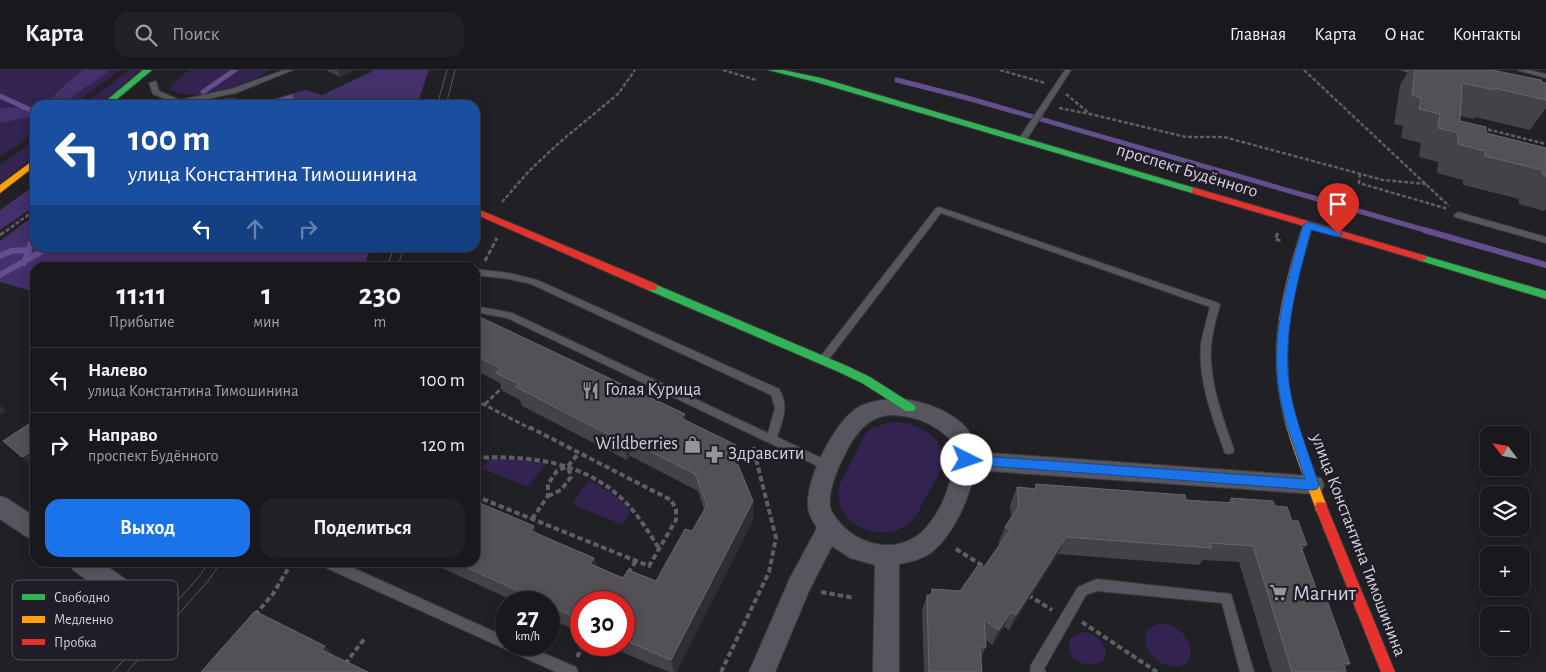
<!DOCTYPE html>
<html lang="ru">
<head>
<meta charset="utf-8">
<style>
  :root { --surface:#19181c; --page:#222125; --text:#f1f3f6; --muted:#9fa0a3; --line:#37373b; --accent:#1a73e8 }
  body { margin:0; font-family:"Alegreya Sans",sans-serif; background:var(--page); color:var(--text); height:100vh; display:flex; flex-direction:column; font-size:19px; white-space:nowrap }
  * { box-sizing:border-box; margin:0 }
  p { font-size:16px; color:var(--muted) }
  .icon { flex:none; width:28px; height:28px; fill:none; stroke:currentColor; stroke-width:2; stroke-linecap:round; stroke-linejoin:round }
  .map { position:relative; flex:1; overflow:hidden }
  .drawer { position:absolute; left:30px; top:192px; width:450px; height:305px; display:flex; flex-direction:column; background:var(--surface); border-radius:15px; box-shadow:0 2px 12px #0003,0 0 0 1px var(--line) }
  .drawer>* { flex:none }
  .banner { position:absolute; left:30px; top:30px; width:450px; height:152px; border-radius:15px; box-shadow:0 2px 12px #0003,0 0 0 1px var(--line); background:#1a4fa0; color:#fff; overflow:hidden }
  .needle { width:32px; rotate:301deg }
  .fabs { position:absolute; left:1480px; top:356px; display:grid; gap:10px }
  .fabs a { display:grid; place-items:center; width:50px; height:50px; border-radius:10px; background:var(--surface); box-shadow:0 2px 12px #0003,0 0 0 1px var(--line); font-size:25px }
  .speed { position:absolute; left:495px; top:521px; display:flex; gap:10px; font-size:25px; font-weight:700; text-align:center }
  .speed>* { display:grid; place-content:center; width:65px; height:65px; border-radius:50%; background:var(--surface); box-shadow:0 2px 12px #0003,0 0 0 1px var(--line); line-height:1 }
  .speed small { font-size:12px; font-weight:400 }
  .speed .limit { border:8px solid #d22; background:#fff; color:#111 }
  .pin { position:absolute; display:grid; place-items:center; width:42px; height:42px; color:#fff; margin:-51px -21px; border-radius:50% 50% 50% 0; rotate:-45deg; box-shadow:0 0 5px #0007 }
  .pin .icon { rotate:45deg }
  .me { position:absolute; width:55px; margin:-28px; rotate:94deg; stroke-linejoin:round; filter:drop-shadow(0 0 4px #0008) }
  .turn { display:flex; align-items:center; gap:18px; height:105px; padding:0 15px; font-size:22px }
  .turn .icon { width:65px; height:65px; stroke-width:2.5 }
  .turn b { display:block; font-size:35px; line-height:42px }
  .lanes { display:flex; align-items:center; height:48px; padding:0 15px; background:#0003; justify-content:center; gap:25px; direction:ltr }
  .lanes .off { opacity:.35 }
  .eta { display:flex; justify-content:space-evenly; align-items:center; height:85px; text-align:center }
  .eta b { font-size:30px; font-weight:700; line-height:35px }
  .action { display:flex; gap:10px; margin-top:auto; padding:10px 15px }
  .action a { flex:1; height:58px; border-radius:15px; background:var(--accent); color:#fff; font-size:20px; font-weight:700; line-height:58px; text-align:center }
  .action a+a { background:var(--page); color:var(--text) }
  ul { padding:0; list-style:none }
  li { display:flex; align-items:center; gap:15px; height:65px; padding:0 15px; border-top:1px solid var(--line) }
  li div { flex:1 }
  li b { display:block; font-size:19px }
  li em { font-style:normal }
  header { display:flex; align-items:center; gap:30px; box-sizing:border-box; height:70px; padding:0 25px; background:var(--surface); border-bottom:1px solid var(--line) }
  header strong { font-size:24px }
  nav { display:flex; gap:28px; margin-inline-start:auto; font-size:18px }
  .search { width:350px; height:45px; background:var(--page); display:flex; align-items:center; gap:12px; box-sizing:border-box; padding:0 18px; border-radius:15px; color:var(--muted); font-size:19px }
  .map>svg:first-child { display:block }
  .green { fill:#332350 }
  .forest { fill:#44306a }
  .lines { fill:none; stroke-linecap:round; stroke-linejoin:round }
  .stream-far1 { stroke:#634e8e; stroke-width:5 }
  .stream { stroke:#634e8e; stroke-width:6 }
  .lane-casing { stroke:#3b3a3d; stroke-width:2 }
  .street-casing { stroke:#3b3a3d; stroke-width:2 }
  .fast-casing { stroke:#3b3a3d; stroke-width:2 }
  .slow-casing { stroke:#3b3a3d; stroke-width:2 }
  .jam-casing { stroke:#3b3a3d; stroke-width:2 }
  .path-far2 { stroke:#5f5d65; stroke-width:2.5; stroke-dasharray:4 2; stroke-linecap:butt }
  .path-far1 { stroke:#5f5d65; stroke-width:3; stroke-dasharray:5 2.5; stroke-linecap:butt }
  .path { stroke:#5f5d65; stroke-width:4; stroke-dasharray:5.5 3; stroke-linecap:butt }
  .lane { fill:#57555e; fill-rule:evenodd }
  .street { fill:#57555e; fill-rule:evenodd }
  .fast { fill:#30b455; fill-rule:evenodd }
  .slow { fill:#ff9f0a; fill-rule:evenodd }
  .jam { fill:#e5322d; fill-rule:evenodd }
  .tram { stroke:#59575f; stroke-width:1 }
  .wall { fill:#434246 }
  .shaded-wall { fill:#2f2e32 }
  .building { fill:#535156; stroke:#67666a }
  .route { fill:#1a73e8; stroke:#114b97 }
  .labels { text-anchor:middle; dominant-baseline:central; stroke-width:5; stroke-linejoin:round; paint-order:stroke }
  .street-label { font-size:18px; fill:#d4d2d9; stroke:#201d28 }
  .poi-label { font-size:18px; fill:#d4d2d9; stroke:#201d28; text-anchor:start }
  .near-poi-label { font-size:21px; fill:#d4d2d9; stroke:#201d28; text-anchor:start }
  .key { fill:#201d28; stroke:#56535d; stroke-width:1 }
  .key-label { font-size:14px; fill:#d4d2d9 }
</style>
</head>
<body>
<header>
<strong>Карта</strong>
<div class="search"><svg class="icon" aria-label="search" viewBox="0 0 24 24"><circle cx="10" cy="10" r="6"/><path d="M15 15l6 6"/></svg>Поиск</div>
<nav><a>Главная</a><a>Карта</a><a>О нас</a><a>Контакты</a></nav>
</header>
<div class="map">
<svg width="1546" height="602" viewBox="0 0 1546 602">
  <rect width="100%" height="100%" fill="#212025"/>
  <g class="green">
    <polygon points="0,0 120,0 73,35 35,35 35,63 0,87"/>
    <polygon points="129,0 141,0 99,35 83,35"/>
    <path d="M189,0H271C247,14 196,35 170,19L174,13Z"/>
    <polygon points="35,70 35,86 0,113 0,95"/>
    <path d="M892,352C916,352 948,367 942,396C940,405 932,415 928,423C923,432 918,445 910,452C895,467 869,465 853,453C841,444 837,431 839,416L866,363L873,357Z"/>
    <polygon points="489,389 515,389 546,393 528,417 481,398"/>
    <path d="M589,410C604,418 621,427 630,442L622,455L572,434Z"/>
    <path d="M1160,554C1167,554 1173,555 1178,559C1190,568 1199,591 1180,596C1155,602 1127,561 1160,554Z"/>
    <path d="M1082,562C1092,563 1100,567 1104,577C1117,602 1058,601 1071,568Z"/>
  </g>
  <g class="forest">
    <path d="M83,0H108L105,4L60,35H42C57,24 68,11 83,0Z"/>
    <polygon points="373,0 429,0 417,35 191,35 231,27 253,34 305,20 322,25 369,3"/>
    <polygon points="35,37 35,46 0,53 0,38"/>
    <polygon points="35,115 35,136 0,160 0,140"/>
    <polygon points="35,145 35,178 370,178 364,197 35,198 35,222 0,212 0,171"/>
  </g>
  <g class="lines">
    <g class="stream-far1">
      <polyline points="897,10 971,29 1428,161"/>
      <polyline points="203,22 235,0"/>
      <polyline points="0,26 35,42"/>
      <polyline points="268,35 291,27"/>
    </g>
    <g class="stream">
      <polyline points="1424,160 1546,195"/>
      <polyline points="0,186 11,181 29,180"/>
      <polyline points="24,193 31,173 35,170"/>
      <polyline points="0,205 48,178"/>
    </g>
    <defs>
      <g id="lane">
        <polygon points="284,0 293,0 236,23 179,35 165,35 172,32 153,24 149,13 156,11 159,21 180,30 231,19"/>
        <polygon points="1065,0 1071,0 1025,72 1019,72 1018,70"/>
        <polygon points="1401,0 1413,0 1424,4 1421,6"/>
        <polygon points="1517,0 1529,0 1546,4 1546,8"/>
        <path d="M939,137L1218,233L1220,235C1216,249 1212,263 1211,277C1209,312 1223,348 1234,380L1233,383L1229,384L1225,383L1224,380C1212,347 1198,310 1201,274C1203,262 1207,249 1210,237L941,143L826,293H820L818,290L820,287L936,138Z"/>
        <polygon points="1458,142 1546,167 1546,173 1455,147 1454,145"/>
        <path d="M475,199L509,203L537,210L779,319C789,336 783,349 777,367L832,393L833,396L832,399L828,401L824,399L507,248L475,242V236L512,243L768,363L775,338L771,325L531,214L509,209L475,205Z"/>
        <polygon points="320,492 340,492 506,567 506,575 524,575 576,597 578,602 556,602 322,496"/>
        <polygon points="1097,509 1231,524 1254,602 1240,602 1222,533 1097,521 1086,525 1044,599 1046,602 1030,602 1031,595 1078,517"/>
      </g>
      <g id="street">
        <path d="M902,329C924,331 954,342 968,360C973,367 974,374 976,382L1313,406L1321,408L1324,415L1321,422L1313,424L975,400C969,428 955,463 932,482C923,489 910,492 899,494V602H873L875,495L850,488L832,476L809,521L775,602H749L790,508L817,458C813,451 808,444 808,436C806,409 834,353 857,338C870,330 887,329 902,329ZM890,345C914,345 936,354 953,372C956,390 952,406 946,424C940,439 928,461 912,469C888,482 857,473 840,453C836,448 831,442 830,437C828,420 837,400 844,386C854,366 866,347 890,345Z"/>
        <polygon points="0,426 8,429 35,447 35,470 27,467 0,449"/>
        <polygon points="69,492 101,492 145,523 148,531 145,539 136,542 127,539 73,500"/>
      </g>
      <g id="fast">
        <polygon points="143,0 152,0 110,35 101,35"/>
        <polygon points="768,0 783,0 821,8 1198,119 1200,121 1198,123 1192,123 816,12"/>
        <polygon points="1422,185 1546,221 1546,229 1418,190 1417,188 1418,186"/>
        <polygon points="652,213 847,296 870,307 914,335 916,338 914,341 906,341 862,313 839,302 648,220 647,217 648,214"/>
      </g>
      <g id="slow">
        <polygon points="35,89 35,96 0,123 0,115"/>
        <path d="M1308,152L1313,155C1295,211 1280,269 1291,328C1298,366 1314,401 1327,437L1326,441L1321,442L1316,441L1315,437C1302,401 1286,365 1280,328C1269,269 1285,211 1303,155Z"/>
      </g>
      <g id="jam">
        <polygon points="1195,118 1426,186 1427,188 1422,191 1192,123 1192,119"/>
        <polygon points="475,138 656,214 657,217 656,220 648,220 475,144"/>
        <polygon points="1321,432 1326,433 1327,437 1395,602 1381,602 1315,437 1316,433"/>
      </g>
    </defs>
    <use href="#lane" class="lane-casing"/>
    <use href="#street" class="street-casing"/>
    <use href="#fast" class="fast-casing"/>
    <use href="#slow" class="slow-casing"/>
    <use href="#jam" class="jam-casing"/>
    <g class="path-far2">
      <polyline points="723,0 756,10"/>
      <polyline points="1000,0 1045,13"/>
      <polyline points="1304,0 1449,136"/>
      <polyline points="1066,24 1090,44 1186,67 1224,67 1383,110 1427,114"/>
      <polyline points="1059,38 1090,44"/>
      <polyline points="1482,58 1546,74"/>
      <polyline points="1360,104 1359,113 1448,139"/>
      <polyline points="502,132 529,101 560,72 618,24 635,0"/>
      <polyline points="6,161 35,140"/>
    </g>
    <g class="path-far1">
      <polyline points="1278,163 1275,169 1282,171"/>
      <polyline points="0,165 7,160"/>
      <polyline points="485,191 497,168"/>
      <polyline points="475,330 531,359"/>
      <polyline points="485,334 505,315"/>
    </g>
    <g class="path">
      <path d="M475,388C526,385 580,391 619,426C636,441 647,460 659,478"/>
      <polyline points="475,426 649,496 676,450 676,439 671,430 529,357"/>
      <polyline points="548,426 561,420 571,407 568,396"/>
      <polyline points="532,449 548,426 548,414 557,401 568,396 579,383"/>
      <polyline points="956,479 983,496"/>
      <polyline points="628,503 636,491"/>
      <polyline points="821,522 854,528"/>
      <polyline points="1028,525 1052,540"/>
      <polyline points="255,545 273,524 292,492"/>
      <polyline points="1082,552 1157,602"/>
      <polyline points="577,587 584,575"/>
      <polyline points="345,594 365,568"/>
      <polyline points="721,602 769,502 776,468 753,377"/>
    </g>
    <use href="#lane" class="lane"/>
    <use href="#street" class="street"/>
    <use href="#fast" class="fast"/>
    <use href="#slow" class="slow"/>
    <use href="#jam" class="jam"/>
    <g class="tram">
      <polyline points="437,35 447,0"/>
      <polyline points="446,35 455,0"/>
      <polyline points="386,198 394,178"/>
      <polyline points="397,198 404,178"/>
      <polyline points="113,602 198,508 209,492"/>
      <polyline points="127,602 208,511 221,492"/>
    </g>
  </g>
  <g class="wall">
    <polygon points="326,0 355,0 340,7"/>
    <polygon points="1409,0 1492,0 1546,13 1546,38 1530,60 1475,47 1474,49 1460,46 1460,51 1486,63 1546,78 1546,139 1544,141 1519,134 1519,129 1463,115 1463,110 1437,103 1438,92 1419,87 1421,73 1401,68 1403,56 1394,54 1400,15"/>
    <polygon points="475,247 685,344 686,351 737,390 754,448 676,602 669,602 622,582 619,575 624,575 624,532 581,532 581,563 549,548 549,532 516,532 429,492 475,492 536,463 594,488 597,496 623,508 656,511 692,461 704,440 698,421 630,386 627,390 522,336 520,330 503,321 500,313 475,300"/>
    <polygon points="1036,414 1186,430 1228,433 1231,428 1275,436 1292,451 1307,475 1302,480 1321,532 1350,594 1344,598 1346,602 1272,602 1239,492 1203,490 1199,495 1058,484 1009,560 1004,557 992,575 986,570 986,577 981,588 982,602 924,602 922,540 927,525 930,525 932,519 960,521 984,497 1000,474 998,473 1005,457 1011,447 1010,435 1017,417 1034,419"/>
  </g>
  <g class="shaded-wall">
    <polygon points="337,0 355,0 340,7"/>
    <polygon points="0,335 6,341 0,345"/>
    <polygon points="685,344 687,362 681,348"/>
    <polygon points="626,369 630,386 627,390 623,372"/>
    <polygon points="736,375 737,392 732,380"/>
    <polygon points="35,379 35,396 33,397 22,387"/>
    <polygon points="753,431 754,448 676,602 674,602 671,590"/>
    <polygon points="534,456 541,473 531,461"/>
    <polygon points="1066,467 1058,484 1009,560 1016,545"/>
    <polygon points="594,488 599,504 590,494"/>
    <polygon points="1011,542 1004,557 992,575 999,560"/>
    <polygon points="581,544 581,557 578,549"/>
    <polygon points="325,576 339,591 322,580"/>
  </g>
  <g class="building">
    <polygon points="1415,0 1492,0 1541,10 1542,12 1546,13 1546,30 1494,18 1494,20 1462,13 1460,51 1486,57 1486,63 1546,78 1546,106 1543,105 1542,100 1485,86 1485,81 1458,74 1458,63 1438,58 1440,44 1419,39 1421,28 1412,25"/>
    <polygon points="475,247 482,248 685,344 681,348 736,375 732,380 753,431 671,590 624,570 624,532 581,532 581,544 578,549 549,535 549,532 542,532 455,492 475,492 475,431 534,456 531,461 594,488 590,494 623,508 628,500 656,511 685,459 692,461 707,435 695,404 626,369 623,372 516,317 519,314 496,303 501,298 475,286"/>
    <polygon points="35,350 35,379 22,387 3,371"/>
    <polygon points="1036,414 1185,425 1186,430 1233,433 1231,428 1273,431 1275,436 1287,437 1292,451 1298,451 1307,475 1300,474 1321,532 1328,533 1350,594 1343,593 1346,602 1292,602 1253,476 1210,473 1212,478 1066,467 1016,545 1011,542 999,560 984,550 986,577 980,577 982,602 929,602 927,525 932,525 932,519 960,521 979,494 984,497 1010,460 1005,457 1019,436 1017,417 1036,419"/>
    <polygon points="255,541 325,576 322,580 368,602 201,602"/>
  </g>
  <path class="route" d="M1308,152L1341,162L1342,164L1338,167L1311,160C1298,210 1283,260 1289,313C1293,345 1309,384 1319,415L1317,419L1313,420L962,394L961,390L962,386L967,385L1305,409C1295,378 1281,345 1278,313C1272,259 1288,207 1303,155Z"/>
  <defs>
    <symbol id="restaurant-bare" viewBox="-9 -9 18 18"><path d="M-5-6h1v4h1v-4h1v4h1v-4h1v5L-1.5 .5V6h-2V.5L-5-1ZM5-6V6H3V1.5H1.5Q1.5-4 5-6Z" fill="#95949a" stroke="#201d28" stroke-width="2.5" paint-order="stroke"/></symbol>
    <symbol id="shop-bare" viewBox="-9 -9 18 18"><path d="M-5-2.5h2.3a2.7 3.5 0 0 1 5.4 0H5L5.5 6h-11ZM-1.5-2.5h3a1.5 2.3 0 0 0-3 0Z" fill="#95949a" stroke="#201d28" stroke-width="2.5" paint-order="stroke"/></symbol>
    <symbol id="pharmacy-bare" viewBox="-9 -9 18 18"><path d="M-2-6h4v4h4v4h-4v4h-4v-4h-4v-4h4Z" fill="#95949a" stroke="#201d28" stroke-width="2.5" paint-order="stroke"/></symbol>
    <symbol id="supermarket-bare" viewBox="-9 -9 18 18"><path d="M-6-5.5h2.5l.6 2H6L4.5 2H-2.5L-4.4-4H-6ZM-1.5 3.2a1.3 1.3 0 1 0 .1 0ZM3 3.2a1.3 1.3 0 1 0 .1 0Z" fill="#95949a" stroke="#201d28" stroke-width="2.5" paint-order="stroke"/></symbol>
  </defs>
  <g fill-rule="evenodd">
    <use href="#restaurant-bare" x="578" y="308" width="25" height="25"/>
    <use href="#shop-bare" x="680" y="362" width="25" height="25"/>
    <use href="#pharmacy-bare" x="702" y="372" width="25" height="25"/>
    <use href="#supermarket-bare" x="1266" y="510" width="25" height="25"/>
  </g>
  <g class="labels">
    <g class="street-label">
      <text transform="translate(1187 101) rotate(17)">проспект Будённого</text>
      <text transform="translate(1358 475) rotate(69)">улица Константина Тимошинина</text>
    </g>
    <g class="poi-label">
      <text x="605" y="320">Голая Курица</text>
      <text x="678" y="374" text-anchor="end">Wildberries</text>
      <text x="728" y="384">Здравсити</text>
    </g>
    <g class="near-poi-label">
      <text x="1293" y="523">Магнит</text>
    </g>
  </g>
  <rect x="12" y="510" width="166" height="80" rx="8" class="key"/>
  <rect x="22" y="524" width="23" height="6" fill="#30b455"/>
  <rect x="22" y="546" width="23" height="7" fill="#ff9f0a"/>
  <rect x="22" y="569" width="23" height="6" fill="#e5322d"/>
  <g class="key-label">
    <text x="54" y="532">Свободно</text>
    <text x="54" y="554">Медленно</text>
    <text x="54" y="577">Пробка</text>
  </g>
</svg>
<div class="fabs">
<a><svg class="needle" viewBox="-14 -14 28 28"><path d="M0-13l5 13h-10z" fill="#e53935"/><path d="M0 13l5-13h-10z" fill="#9fa0a3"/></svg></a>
<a><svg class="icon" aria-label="layers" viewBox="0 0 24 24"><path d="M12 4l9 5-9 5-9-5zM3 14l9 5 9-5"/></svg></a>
<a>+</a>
<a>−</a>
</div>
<div class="speed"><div>27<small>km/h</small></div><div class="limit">30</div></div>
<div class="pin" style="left:1338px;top:164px;background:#d93025"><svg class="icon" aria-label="arrive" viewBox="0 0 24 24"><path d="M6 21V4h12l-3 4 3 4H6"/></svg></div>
<svg class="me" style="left:967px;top:390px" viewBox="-20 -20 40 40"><circle r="19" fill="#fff"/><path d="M0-13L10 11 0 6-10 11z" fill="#1a73e8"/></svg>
<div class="banner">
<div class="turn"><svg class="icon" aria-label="left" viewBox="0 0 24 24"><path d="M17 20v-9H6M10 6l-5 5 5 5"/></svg><div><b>100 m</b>улица Константина Тимошинина</div></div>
<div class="lanes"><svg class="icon" aria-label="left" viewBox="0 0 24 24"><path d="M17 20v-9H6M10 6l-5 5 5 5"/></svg><svg class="icon off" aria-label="ahead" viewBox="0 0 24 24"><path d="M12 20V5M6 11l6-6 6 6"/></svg><svg class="icon off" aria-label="right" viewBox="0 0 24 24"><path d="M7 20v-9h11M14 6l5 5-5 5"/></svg></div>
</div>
<section class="drawer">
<div class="eta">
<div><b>11:11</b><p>Прибытие</p></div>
<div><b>1</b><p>мин</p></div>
<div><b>230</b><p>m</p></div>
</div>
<ul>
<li><svg class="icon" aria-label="left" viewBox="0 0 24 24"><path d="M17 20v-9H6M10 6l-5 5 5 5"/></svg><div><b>Налево</b><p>улица Константина Тимошинина</p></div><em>100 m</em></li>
<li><svg class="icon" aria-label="right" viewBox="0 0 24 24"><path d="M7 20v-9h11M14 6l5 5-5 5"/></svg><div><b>Направо</b><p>проспект Будённого</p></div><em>120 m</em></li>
</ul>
<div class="action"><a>Выход</a><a>Поделиться</a></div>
</section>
</div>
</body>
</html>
